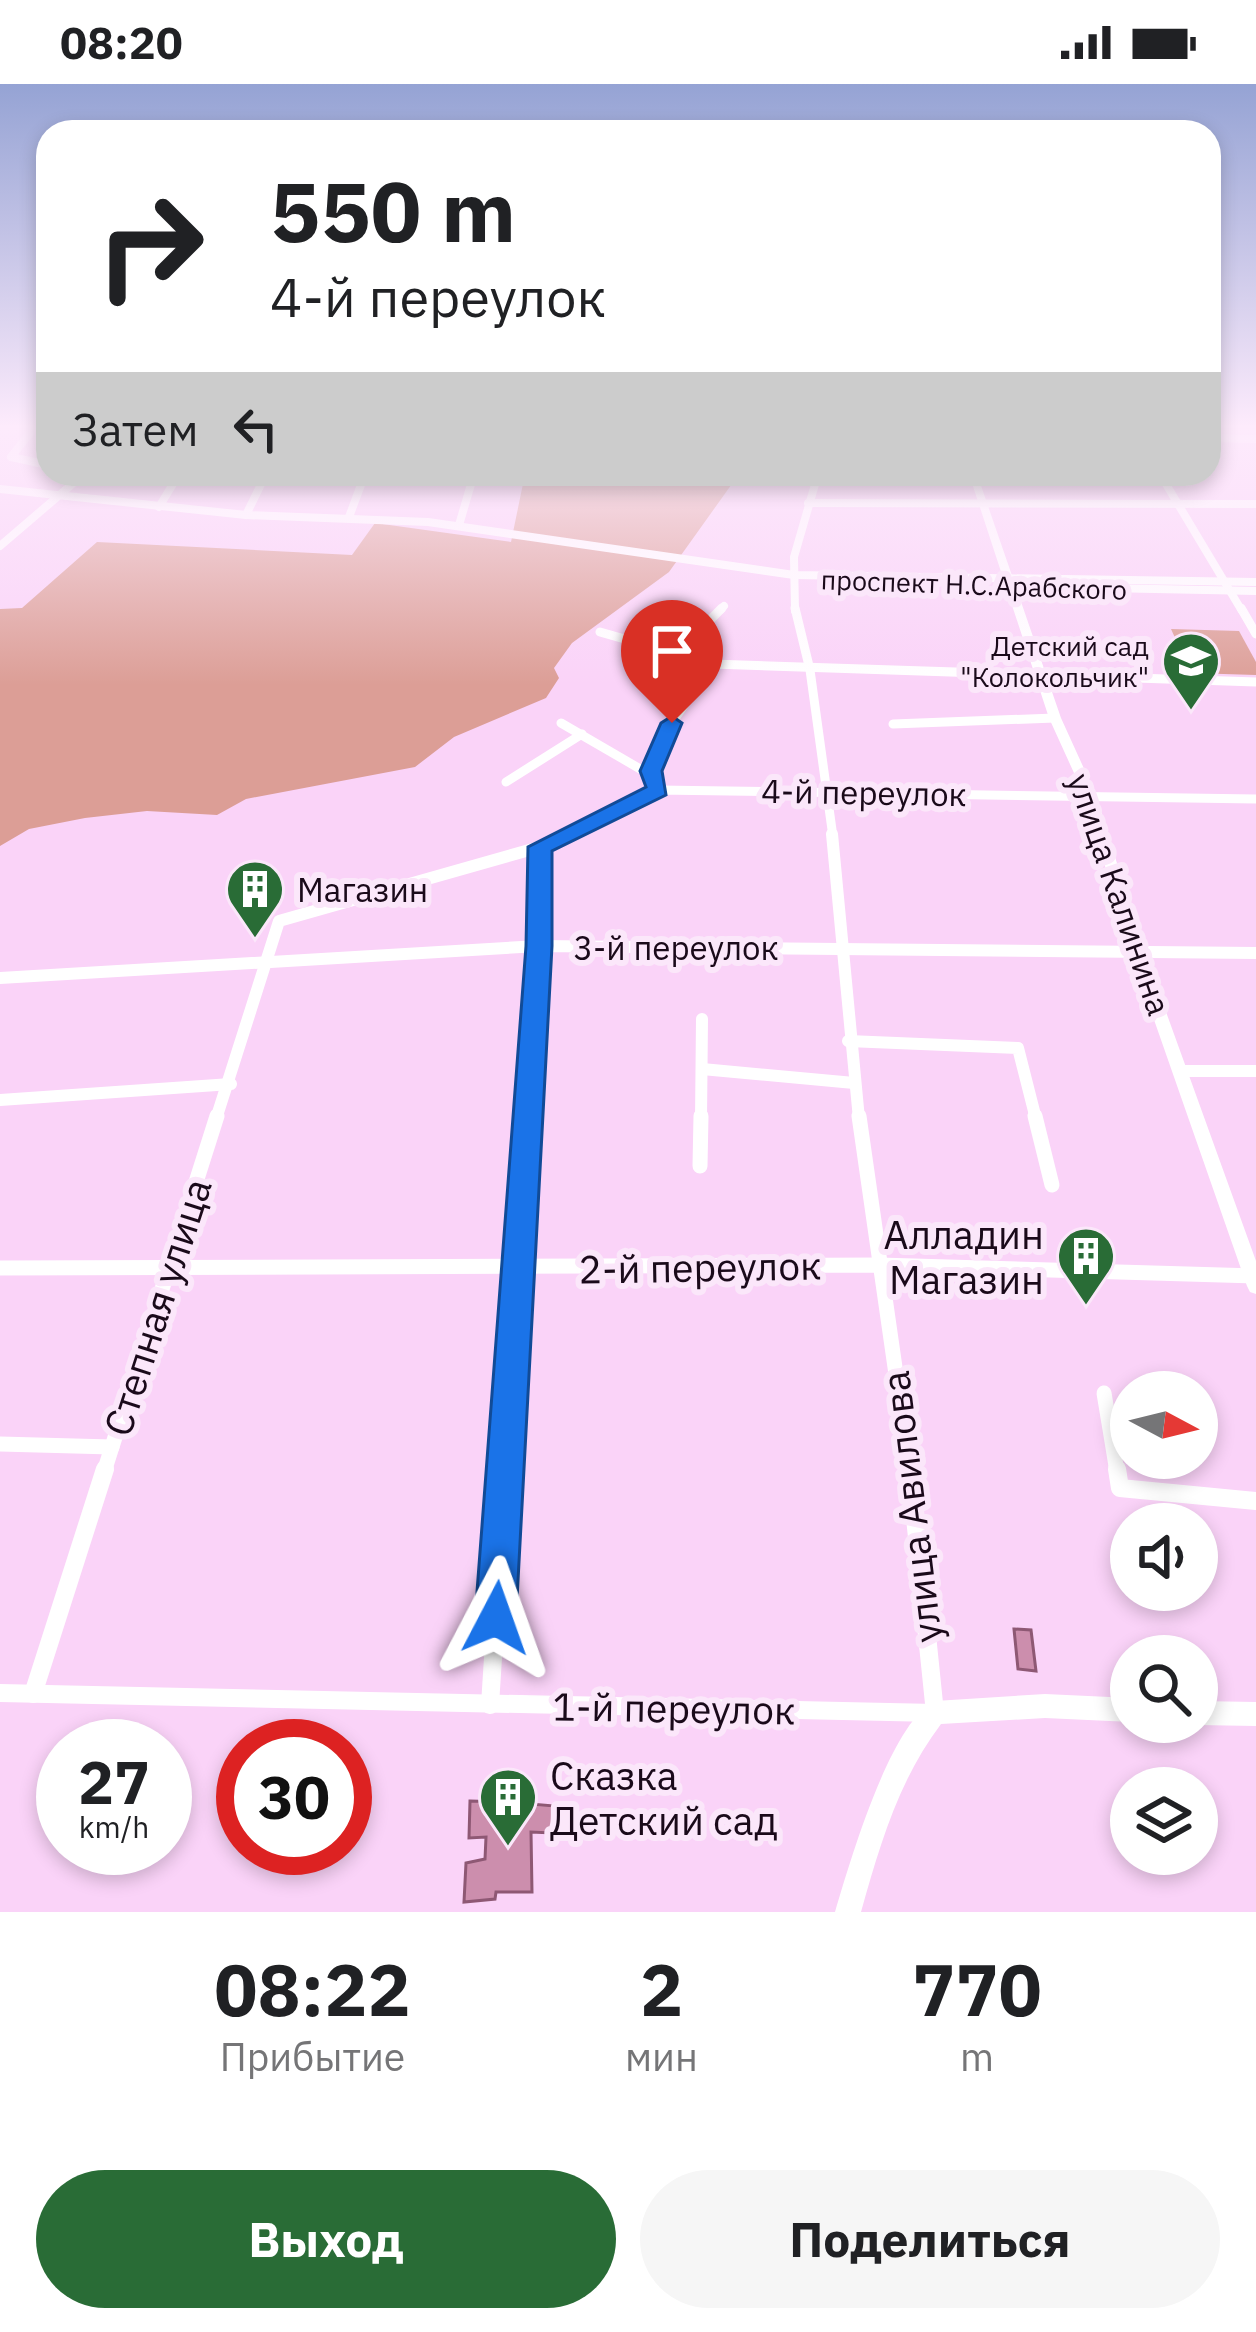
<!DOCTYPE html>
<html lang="ru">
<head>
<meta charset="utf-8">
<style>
  :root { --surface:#fff; --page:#f6f6f6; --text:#202124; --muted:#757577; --accent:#296c36 }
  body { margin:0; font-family:"IBM Plex Sans",sans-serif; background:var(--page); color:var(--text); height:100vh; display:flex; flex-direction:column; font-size:45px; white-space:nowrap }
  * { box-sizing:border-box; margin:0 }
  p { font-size:39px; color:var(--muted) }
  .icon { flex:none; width:66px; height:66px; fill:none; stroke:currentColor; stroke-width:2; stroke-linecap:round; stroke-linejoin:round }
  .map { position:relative; height:1828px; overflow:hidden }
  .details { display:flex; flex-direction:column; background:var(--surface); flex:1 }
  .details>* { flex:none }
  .banner { position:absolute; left:36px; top:36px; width:1185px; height:366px; border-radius:36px; box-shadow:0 6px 18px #0003; background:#fff; color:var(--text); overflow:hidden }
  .needle { width:78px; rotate:97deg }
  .controls { position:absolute; left:1110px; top:1287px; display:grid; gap:24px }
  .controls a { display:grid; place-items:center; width:108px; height:108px; border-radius:50%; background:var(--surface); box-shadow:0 6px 18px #0003; font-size:60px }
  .speed { position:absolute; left:36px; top:1635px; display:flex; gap:24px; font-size:60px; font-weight:700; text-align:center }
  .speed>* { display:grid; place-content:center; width:156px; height:156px; border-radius:50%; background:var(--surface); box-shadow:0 6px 18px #0003; line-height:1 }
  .speed small { font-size:30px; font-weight:400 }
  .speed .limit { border:18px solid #d22; background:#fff; color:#111 }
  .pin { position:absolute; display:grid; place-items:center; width:102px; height:102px; color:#fff; margin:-123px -51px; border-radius:50% 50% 50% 0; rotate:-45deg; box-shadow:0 0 12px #0007 }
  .pin .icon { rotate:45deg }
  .me { position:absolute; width:132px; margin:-66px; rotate:4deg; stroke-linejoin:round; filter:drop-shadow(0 0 9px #0008) }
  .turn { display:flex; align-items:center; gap:42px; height:252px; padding:0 36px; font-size:54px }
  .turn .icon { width:156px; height:156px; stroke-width:2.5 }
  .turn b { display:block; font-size:84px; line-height:102px }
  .then { display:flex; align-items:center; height:114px; padding:0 36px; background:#0003; gap:24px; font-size:45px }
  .eta { display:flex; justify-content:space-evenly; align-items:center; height:204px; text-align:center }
  .eta b { font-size:72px; font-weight:700; line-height:84px }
  .cta { display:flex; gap:24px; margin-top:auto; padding:24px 36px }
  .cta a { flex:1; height:138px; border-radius:72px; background:var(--accent); color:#fff; font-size:48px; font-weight:700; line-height:138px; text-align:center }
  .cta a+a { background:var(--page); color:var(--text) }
  .status { display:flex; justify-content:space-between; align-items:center; height:84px; padding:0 60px; background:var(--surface); direction:ltr }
  .status svg { height:33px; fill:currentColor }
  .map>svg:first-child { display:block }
  .green { fill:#dc9e96 }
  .building { fill:#cc8ead; stroke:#8e5874; stroke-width:3 }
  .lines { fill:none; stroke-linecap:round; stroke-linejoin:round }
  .minor-far4 { stroke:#fff; stroke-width:8 }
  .minor-far3 { stroke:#fff; stroke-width:9 }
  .minor-far2 { stroke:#fff; stroke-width:12 }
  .minor-far1 { stroke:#fff; stroke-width:15 }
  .minor { stroke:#fff; stroke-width:18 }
  .major { fill:#fff; fill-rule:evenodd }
  .route { fill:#1a73e8; stroke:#114b97; stroke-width:3 }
  .labels { text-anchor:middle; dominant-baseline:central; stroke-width:12; stroke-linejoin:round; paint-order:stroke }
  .far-street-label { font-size:27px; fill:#1a0a1a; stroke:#fbe7fa }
  .far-poi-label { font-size:27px; fill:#1a0a1a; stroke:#fbe7fa; text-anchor:end }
  .street-label { font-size:33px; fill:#1a0a1a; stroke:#fbe7fa }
  .poi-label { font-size:33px; fill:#1a0a1a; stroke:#fbe7fa; text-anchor:start }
  .near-poi-label { font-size:39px; fill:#1a0a1a; stroke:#fbe7fa; text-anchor:end }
  .near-street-label { font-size:39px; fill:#1a0a1a; stroke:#fbe7fa }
</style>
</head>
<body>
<div class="status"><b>08:20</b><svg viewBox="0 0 49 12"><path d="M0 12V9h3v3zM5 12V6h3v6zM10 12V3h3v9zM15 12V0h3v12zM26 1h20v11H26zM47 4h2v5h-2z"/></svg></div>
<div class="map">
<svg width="1256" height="1828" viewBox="0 0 1256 1828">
  <rect width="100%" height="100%" fill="#fad3f8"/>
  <g class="green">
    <polygon points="525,390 739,390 669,488 572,559 554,584 559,594 546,614 454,653 415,683 246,715 217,731 147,727 85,734 29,745 0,762 0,525 22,524 97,458 352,471 375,439 511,458"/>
    <polygon points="1171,545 1239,547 1256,578 1256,591 1191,589"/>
  </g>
  <g class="building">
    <polygon points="1014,1545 1031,1546 1036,1587 1018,1585"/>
    <polygon points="470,1717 503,1718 501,1739 517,1739 520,1719 555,1722 552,1749 531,1748 532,1808 496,1808 495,1815 464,1818 466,1779 485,1775 486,1753 469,1754"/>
  </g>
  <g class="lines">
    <g class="minor-far4">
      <polyline points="33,345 11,373 48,381"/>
      <polyline points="1209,354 1256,355"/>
      <polyline points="1160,390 1242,527"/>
      <polyline points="0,405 246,431 428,438 794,491 1256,498"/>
      <polyline points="808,419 1256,420"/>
      <polyline points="159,423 179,390"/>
      <polyline points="246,431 266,390"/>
      <polyline points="349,433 365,390"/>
      <polyline points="459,441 474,390"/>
      <polyline points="0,462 84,390"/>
      <polyline points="1004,502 1256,507"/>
      <polyline points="719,527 724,522"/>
      <polyline points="795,527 794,473 818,390"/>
    </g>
    <g class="minor-far3">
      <polyline points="795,524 810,586 833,753"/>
      <polyline points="1241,524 1256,550"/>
      <polyline points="600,548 712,580 1256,598"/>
      <polyline points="676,570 722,524"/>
      <polyline points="561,639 654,693"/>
      <polyline points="893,640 1055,634"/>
      <polyline points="651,687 672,639 712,580"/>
      <polyline points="506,698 582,650"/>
      <polyline points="560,753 658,706 1256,715"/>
    </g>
    <g class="minor-far2">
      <polyline points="832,750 859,1035"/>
      <polyline points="0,894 539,862 1256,869"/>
      <polyline points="848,957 1018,964 1036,1035"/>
      <polyline points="702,985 854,999"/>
      <polyline points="1181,987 1256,987"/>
      <polyline points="0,1016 231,1000"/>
      <polyline points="216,1035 279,837 540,763 567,750"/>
      <polyline points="528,1035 540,763"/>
      <polyline points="701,1035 702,935"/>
    </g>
    <g class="minor-far1">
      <polyline points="859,1032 910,1388"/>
      <polyline points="1035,1032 1052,1101"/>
      <polyline points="700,1082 701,1032"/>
      <polyline points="0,1184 879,1181 1256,1192"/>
      <polyline points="1104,1309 1117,1388"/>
      <polyline points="0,1360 112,1363"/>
      <polyline points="104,1388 217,1032"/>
      <polyline points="505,1388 528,1032"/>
    </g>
    <g class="minor">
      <polyline points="1117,1385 1120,1404 1256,1417"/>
      <polyline points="0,1609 935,1629 910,1385"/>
      <polyline points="33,1610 105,1385"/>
      <polyline points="490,1621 505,1385"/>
    </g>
    <g class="major">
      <polygon points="969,390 977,390 1061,634 1096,711 1144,867 1256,1177 1256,1210 1250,1208 1247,1202 1130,867 1084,711 1049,634"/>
      <path d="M1045,1610L1131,1614V1638L1045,1634L941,1640C898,1697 880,1761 861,1828H835C849,1781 890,1638 935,1617Z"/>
      <polygon points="1197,1617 1256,1618 1256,1642 1197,1641 1191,1638 1197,1638"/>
    </g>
  </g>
  <linearGradient id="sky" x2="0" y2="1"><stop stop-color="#95a3d4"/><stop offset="0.57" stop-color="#fdebfc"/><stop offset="1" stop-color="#fdebfc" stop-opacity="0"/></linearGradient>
  <rect width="1256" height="601" fill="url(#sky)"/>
  <polygon class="route" points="672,632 682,639 662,687 666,711 552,767 552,862 516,1534 510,1548 496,1554 481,1548 475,1534 526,862 528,763 646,703 640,687 661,639"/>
  <defs>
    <symbol id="school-pin" viewBox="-11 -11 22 30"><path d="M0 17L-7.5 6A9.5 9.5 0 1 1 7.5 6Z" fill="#296c36" stroke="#fbe7fa"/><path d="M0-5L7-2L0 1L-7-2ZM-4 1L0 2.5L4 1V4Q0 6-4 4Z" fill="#fff"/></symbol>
    <symbol id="building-pin" viewBox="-11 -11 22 30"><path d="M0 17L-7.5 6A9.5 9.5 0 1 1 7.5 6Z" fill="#296c36" stroke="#fbe7fa"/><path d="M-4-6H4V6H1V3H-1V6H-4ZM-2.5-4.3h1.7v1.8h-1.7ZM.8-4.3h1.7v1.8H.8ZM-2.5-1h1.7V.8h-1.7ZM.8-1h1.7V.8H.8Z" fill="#fff"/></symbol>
  </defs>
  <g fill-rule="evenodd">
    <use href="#school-pin" x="1158" y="544" width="66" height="90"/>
    <use href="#building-pin" x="222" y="772" width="66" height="90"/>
    <use href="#building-pin" x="1053" y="1139" width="66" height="90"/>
    <use href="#building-pin" x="475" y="1680" width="66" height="90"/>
  </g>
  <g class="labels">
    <g class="far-street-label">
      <text transform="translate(974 500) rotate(2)">проспект Н.С.Арабского</text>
    </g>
    <g class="far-poi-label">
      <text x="1149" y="561">Детский сад<tspan x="1149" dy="31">"Колокольчик"</tspan></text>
    </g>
    <g class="street-label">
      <text transform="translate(864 708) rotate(1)">4-й переулок</text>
      <text transform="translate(1120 810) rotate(71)">улица Калинина</text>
      <text x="676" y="863">3-й переулок</text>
    </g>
    <g class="poi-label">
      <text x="297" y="805">Магазин</text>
    </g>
    <g class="near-poi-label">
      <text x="1044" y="1150">Алладин<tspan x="1044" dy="45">Магазин</tspan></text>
      <text x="550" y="1691" text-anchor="start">Сказка<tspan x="550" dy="45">Детский сад</tspan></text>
    </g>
    <g class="near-street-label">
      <text transform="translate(700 1183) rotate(-1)">2-й переулок</text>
      <text transform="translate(157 1223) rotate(-72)">Степная улица</text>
      <text transform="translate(911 1423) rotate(-97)">улица Авилова</text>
      <text transform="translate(674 1624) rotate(1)">1-й переулок</text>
    </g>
  </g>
</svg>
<div class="controls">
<a><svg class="needle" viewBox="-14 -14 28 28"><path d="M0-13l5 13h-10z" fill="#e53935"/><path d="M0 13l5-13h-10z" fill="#757577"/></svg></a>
<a><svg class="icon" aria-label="sound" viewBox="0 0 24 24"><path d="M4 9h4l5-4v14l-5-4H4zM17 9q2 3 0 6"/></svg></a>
<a><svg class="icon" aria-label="search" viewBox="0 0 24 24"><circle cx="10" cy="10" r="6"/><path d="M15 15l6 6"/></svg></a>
<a><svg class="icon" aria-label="layers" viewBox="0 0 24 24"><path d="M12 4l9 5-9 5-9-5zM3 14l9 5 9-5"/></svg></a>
</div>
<div class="speed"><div>27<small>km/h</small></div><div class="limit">30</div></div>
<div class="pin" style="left:672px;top:639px;background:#d93025"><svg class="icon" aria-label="arrive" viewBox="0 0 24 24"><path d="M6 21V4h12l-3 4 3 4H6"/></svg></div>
<svg class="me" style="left:496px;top:1534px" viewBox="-20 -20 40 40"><path d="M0-17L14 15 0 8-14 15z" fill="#1a73e8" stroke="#fff" stroke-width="4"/></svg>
<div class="banner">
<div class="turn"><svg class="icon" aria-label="right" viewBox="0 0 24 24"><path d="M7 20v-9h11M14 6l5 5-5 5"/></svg><div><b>550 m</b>4-й переулок</div></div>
<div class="then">Затем<svg class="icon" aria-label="left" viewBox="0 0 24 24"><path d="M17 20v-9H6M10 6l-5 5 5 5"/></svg></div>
</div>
</div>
<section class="details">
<div class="eta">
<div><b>08:22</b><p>Прибытие</p></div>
<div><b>2</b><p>мин</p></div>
<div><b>770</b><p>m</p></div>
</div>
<div class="cta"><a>Выход</a><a>Поделиться</a></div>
</section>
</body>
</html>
